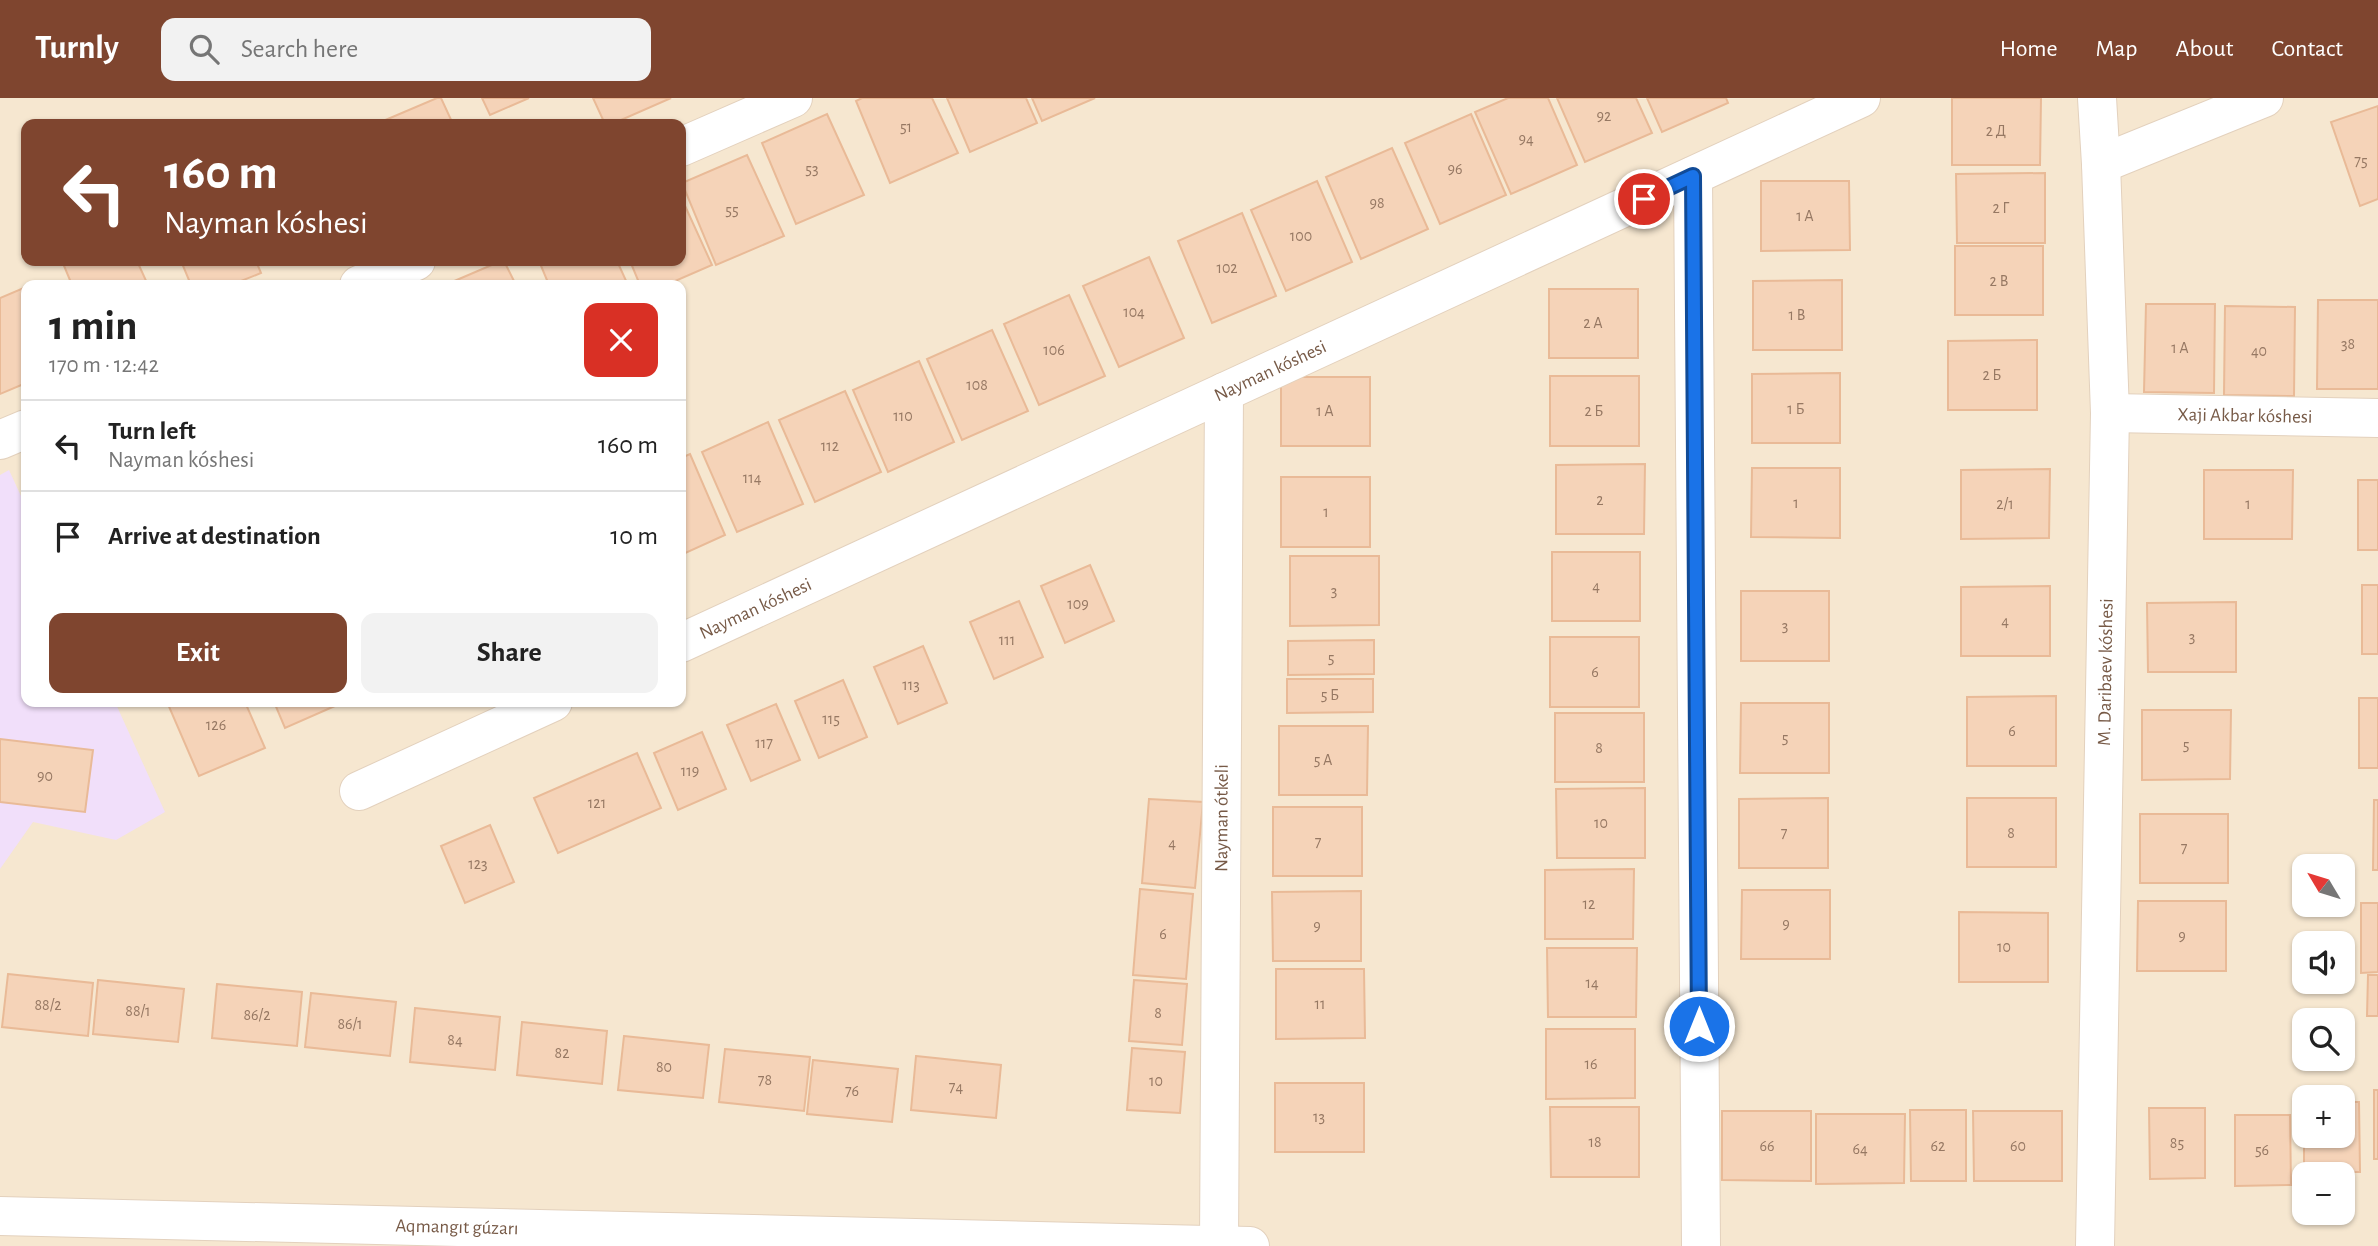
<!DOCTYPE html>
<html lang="en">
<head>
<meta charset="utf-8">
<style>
  :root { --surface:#fff; --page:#f2f2f2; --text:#222; --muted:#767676; --line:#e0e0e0; --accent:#7f452f }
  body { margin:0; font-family:"Alegreya Sans",sans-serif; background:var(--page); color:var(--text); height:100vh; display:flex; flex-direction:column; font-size:26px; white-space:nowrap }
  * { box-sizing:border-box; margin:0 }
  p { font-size:23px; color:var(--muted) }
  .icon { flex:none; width:38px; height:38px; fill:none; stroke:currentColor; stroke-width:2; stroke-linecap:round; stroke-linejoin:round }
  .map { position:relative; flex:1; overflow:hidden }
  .drawer { position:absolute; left:21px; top:182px; width:665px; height:427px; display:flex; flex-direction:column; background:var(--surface); border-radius:14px; box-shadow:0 2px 5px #0004 }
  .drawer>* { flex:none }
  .banner { position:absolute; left:21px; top:21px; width:665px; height:147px; border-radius:14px; box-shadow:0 2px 5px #0004; background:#7f452f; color:#fff; overflow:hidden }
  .needle { width:46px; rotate:308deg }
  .tools { position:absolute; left:2292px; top:756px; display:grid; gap:14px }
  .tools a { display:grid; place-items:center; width:63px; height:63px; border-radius:14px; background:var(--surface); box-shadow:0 2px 5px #0004; font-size:35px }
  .pin { position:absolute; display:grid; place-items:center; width:60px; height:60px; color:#fff; margin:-30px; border:4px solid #fff; border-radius:50%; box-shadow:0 2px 7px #0007 }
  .me { position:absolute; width:77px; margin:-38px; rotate:0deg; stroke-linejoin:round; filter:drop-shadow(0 0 5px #0008) }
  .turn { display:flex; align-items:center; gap:24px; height:147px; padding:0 28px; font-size:32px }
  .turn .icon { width:91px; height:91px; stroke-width:2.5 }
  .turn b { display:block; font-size:49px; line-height:60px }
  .round { display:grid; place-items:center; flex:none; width:74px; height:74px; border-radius:14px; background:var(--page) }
  .head { display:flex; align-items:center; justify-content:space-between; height:119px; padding:0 28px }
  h1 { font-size:42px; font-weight:600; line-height:52px }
  .primary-button { display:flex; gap:14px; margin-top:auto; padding:14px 28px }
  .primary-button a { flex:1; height:80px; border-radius:14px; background:var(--accent); color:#fff; font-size:28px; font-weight:600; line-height:80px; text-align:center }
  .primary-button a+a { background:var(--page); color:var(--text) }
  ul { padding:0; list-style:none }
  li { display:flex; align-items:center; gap:21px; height:91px; padding:0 28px; border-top:2px solid var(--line) }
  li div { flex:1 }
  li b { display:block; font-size:26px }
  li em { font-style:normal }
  header { display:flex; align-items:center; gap:42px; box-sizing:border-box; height:98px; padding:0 35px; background:var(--accent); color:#fff }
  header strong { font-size:33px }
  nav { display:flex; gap:38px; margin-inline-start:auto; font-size:24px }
  .search { width:490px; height:63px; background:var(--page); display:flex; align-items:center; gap:18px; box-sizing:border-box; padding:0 24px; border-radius:14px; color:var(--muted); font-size:26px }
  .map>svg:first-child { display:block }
  .residential { fill:#f6e7d0; fill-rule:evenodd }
  .education { fill:#f1dffa }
  .building { fill:#f5d3b8; stroke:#e9ba97; stroke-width:2 }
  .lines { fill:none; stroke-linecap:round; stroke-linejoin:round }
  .minor-casing { stroke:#e3d1bd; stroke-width:40 }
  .minor { stroke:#fff; stroke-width:38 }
  .route-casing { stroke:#114b97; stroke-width:18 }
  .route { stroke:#1a73e8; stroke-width:12 }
  .labels { text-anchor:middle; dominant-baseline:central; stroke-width:5; stroke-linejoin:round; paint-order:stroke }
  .number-label { font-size:16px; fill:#967863 }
  .street-label { font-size:19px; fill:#775a47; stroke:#fff8ea }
</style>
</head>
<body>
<header>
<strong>Turnly</strong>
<div class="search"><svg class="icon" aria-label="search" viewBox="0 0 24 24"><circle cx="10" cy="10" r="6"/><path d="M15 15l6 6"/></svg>Search here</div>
<nav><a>Home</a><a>Map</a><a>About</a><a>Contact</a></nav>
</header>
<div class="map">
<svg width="2378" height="1148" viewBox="0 0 2378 1148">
  <rect width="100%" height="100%" fill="#fef4e2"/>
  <path class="residential" d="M0,0H2378V1148H0ZM26,26H681V163H26ZM26,187H681V604H26ZM2305,768H2343V807H2305ZM2305,845H2343V884H2305ZM2305,922H2343V961H2305ZM2305,999H2343V1038H2305ZM2305,1076H2343V1115H2305Z"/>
  <polygon class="education" points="9,372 26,409 26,604 115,604 165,714 116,742 33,724 0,771 0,377"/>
  <g class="building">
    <polygon points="437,0 441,0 453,26 376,26"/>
    <polygon points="482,0 529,0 490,17"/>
    <polygon points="593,0 671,0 612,26 605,26"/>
    <polygon points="862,0 932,0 958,55 890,85 856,3"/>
    <polygon points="947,0 1026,0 1037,25 970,54"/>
    <polygon points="1032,0 1095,0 1042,23"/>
    <polygon points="1508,0 1548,0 1577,67 1511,96 1475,14"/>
    <polygon points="1557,0 1636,0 1652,35 1585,64"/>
    <polygon points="1647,0 1726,0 1728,5 1662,34"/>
    <polygon points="1952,0 2041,0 2040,67 1952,67"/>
    <polygon points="2378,8 2378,101 2360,108 2331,24"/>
    <polygon points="827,16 864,97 796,126 762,45"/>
    <polygon points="1471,16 1506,97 1440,126 1405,45"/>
    <polygon points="1392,50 1428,131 1361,161 1326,79"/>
    <polygon points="747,57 784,138 716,167 682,85"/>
    <polygon points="2045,75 2045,145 1957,145 1956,76"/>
    <polygon points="1317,83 1352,164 1286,193 1251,112"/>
    <polygon points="1761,83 1849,83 1850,152 1761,153"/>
    <polygon points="681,99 712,167 666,187 640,187 630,163 681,163"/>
    <polygon points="1242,115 1276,198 1212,225 1178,143"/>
    <rect x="1955" y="148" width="88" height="69"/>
    <polygon points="1149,159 1184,240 1119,269 1083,188"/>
    <polygon points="62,163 137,163 148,187 72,187"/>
    <polygon points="181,163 256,163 261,175 231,187 191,187"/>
    <polygon points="501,163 504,163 516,187 445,187"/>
    <polygon points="539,163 617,163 628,187 549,187"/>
    <polygon points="1842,182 1842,252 1753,252 1753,183"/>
    <polygon points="26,189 26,285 0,296 0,200"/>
    <rect x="1549" y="191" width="89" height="69"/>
    <polygon points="1069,197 1105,278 1039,307 1004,226"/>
    <polygon points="2318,202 2378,202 2378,291 2317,291"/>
    <polygon points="2146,206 2215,206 2214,295 2144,294"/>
    <polygon points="2225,208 2295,209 2294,298 2224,297"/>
    <polygon points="992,232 1028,313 962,342 927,261"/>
    <polygon points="2037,242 2037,312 1948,312 1948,243"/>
    <polygon points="919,263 954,344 888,374 853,292"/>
    <polygon points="1840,275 1840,345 1752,345 1752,276"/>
    <rect x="1550" y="278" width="89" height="70"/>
    <rect x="1281" y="279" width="89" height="69"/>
    <polygon points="845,293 881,374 815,404 779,322"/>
    <polygon points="768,324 803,406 737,434 702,354"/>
    <polygon points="690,356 725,437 681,457 681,360"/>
    <polygon points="1645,366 1644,436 1556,436 1556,367"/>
    <polygon points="1752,370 1840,370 1840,440 1751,439"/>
    <polygon points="2050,371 2049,440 1961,441 1961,372"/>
    <polygon points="2204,372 2293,372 2292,441 2204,441"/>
    <rect x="1281" y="379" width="89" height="70"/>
    <rect x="2358" y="382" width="20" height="70"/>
    <rect x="1552" y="454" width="88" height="69"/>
    <polygon points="1290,458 1379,458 1379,527 1290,528"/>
    <polygon points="1090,467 1114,523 1065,545 1041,488"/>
    <rect x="2362" y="487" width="16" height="69"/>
    <polygon points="2050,488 2050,558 1961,558 1961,489"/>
    <rect x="1741" y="493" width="88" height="70"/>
    <polygon points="1019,503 1043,559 994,581 970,524"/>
    <polygon points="2236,504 2236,574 2148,574 2147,505"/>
    <rect x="1550" y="539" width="89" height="70"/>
    <polygon points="1374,542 1374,576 1288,577 1288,543"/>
    <polygon points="923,548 947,605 898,626 874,569"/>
    <polygon points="1287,581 1373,581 1373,614 1287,615"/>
    <polygon points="843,582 867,639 819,660 795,603"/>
    <polygon points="2056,598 2056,668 1967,668 1967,599"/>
    <rect x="2359" y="600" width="19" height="70"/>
    <polygon points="167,604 245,604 265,650 199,678"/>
    <polygon points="274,604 344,604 285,630"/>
    <polygon points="1741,605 1829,605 1829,675 1740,675"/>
    <polygon points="776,606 800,662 751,683 727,627"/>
    <polygon points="2142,612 2231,612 2230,681 2142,682"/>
    <rect x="1555" y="615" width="89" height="69"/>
    <polygon points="1279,628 1368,628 1367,697 1279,697"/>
    <polygon points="702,634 726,691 678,712 654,655"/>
    <polygon points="0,641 93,652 85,714 0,704"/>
    <polygon points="637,655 661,710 558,755 534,700"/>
    <polygon points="1645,690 1645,760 1557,760 1556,691"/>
    <polygon points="1828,700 1828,770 1739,770 1739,701"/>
    <rect x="1967" y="700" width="89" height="69"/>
    <polygon points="1149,701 1203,704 1195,790 1142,785"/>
    <polygon points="2374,702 2378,702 2378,772 2373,772"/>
    <rect x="1273" y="709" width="89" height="69"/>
    <rect x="2140" y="716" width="88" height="69"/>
    <polygon points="490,727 514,784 465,805 441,748"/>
    <polygon points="1634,771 1633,841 1545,841 1545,772"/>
    <polygon points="1140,791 1193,796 1186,881 1133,877"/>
    <polygon points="1742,792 1830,792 1830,861 1741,861"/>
    <polygon points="1361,793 1361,863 1273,863 1272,794"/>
    <polygon points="2138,803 2226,803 2226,873 2137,873"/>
    <polygon points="2361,805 2378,805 2378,874 2361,875"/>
    <polygon points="1959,814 2048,815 2048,884 1959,884"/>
    <polygon points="1547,850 1637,850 1636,919 1548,919"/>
    <polygon points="1276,871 1364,871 1365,940 1276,941"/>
    <polygon points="8,876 93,885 88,938 2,929"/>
    <polygon points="2368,877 2378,877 2378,918 2367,918"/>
    <polygon points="98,882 184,891 178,944 93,936"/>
    <polygon points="1134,882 1187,886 1182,947 1129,943"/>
    <polygon points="217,886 302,894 297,948 212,940"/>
    <polygon points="311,895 396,904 390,958 305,949"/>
    <polygon points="415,910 500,919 495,972 410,964"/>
    <polygon points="522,924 607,933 602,986 517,977"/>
    <polygon points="1546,931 1635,931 1635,1000 1546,1001"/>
    <polygon points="624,938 709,947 703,1000 618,992"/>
    <polygon points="1132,950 1185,954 1180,1015 1127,1012"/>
    <polygon points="725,951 810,959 804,1013 719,1004"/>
    <polygon points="916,958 1001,967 996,1020 911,1012"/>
    <polygon points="813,962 898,971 892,1024 807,1016"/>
    <rect x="1275" y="985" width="89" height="69"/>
    <rect x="2374" y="992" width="4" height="69"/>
    <polygon points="2304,1004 2305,1038 2343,1038 2343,1004 2359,1004 2360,1074 2304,1074"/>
    <polygon points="1550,1009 1639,1009 1639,1079 1551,1079"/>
    <polygon points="2149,1010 2205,1010 2205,1080 2150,1081"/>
    <polygon points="1910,1012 1966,1012 1966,1083 1911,1083"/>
    <polygon points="1722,1013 1811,1013 1811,1083 1722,1082"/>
    <polygon points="1973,1013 2062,1013 2062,1083 1974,1083"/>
    <polygon points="1816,1016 1905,1016 1904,1085 1816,1086"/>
    <polygon points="2235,1017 2290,1017 2291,1087 2235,1088"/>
  </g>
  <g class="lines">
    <defs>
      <g id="minor">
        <polyline points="681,49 793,0"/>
        <polyline points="2101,66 2264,0"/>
        <polyline points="1693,78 1701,1148"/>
        <polyline points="359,187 416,163"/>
        <path id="s1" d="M2110,315L2378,320"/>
        <polyline points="0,342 26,331"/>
        <path id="s2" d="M681,545L1861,0"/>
        <polyline points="359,693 553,604"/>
        <path id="s3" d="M0,1118L1250,1148"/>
        <path id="s4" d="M1219,1147L1224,294"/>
        <path id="s5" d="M2095,1148L2110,315L2101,66L2097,0"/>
      </g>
    </defs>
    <use href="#minor" class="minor-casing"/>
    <use href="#minor" class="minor"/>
  </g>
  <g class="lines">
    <defs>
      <polyline id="route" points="1644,101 1693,78 1699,928"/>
    </defs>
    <use href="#route" class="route-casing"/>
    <use href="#route" class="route"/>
  </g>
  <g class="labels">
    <g class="number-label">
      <text x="1604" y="18">92</text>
      <text x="906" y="29">51</text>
      <text x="1996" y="33">2 Д</text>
      <text x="1526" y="41">94</text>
      <text x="2361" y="63">75</text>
      <text x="812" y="71">53</text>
      <text x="1455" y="71">96</text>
      <text x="1377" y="105">98</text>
      <text x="2001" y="110">2 Г</text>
      <text x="732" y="112">55</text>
      <text x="1805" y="118">1 А</text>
      <text x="1301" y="138">100</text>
      <text x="1227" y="170">102</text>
      <text x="1999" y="183">2 В</text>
      <text x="1134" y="214">104</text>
      <text x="1797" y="217">1 В</text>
      <text x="1593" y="225">2 А</text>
      <text x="2348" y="246">38</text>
      <text x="2180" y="250">1 А</text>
      <text x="1054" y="252">106</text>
      <text x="2259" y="253">40</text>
      <text x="1992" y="277">2 Б</text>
      <text x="977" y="287">108</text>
      <text x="1796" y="311">1 Б</text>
      <text x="1325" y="313">1 А</text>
      <text x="1594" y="313">2 Б</text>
      <text x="903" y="318">110</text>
      <text x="830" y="348">112</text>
      <text x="752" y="380">114</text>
      <text x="1600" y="402">2</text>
      <text x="1796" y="405">1</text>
      <text x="2005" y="406">2/1</text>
      <text x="2248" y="406">1</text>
      <text x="1326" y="414">1</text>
      <text x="1596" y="488">4</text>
      <text x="1334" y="493">3</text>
      <text x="1078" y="506">109</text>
      <text x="2005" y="523">4</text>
      <text x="1785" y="528">3</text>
      <text x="2192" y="539">3</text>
      <text x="1007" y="542">111</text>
      <text x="1331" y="560">5</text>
      <text x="1595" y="574">6</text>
      <text x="911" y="587">113</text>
      <text x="1330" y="597">5 Б</text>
      <text x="831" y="621">115</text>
      <text x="216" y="627">126</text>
      <text x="2012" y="633">6</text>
      <text x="1785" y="640">5</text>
      <text x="764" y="645">117</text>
      <text x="2186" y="647">5</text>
      <text x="1599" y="650">8</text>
      <text x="1323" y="662">5 А</text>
      <text x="690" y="673">119</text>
      <text x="45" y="678">90</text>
      <text x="597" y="705">121</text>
      <text x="1601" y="725">10</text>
      <text x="1784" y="735">7</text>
      <text x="2011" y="735">8</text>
      <text x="1318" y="744">7</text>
      <text x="1172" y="745">4</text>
      <text x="2184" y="750">7</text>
      <text x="478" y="766">123</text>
      <text x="1589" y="806">12</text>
      <text x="1786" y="826">9</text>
      <text x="1317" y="828">9</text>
      <text x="1163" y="836">6</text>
      <text x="2182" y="838">9</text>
      <text x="2004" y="849">10</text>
      <text x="1592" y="885">14</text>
      <text x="1320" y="906">11</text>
      <text x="48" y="907">88/2</text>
      <text x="138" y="913">88/1</text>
      <text x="1158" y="915">8</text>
      <text x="257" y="917">86/2</text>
      <text x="350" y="926">86/1</text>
      <text x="455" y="942">84</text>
      <text x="562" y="955">82</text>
      <text x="1591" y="966">16</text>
      <text x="664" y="969">80</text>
      <text x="765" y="982">78</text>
      <text x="1156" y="983">10</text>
      <text x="956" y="989">74</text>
      <text x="852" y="993">76</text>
      <text x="1319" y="1019">13</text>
      <text x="1595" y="1044">18</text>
      <text x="2177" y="1045">85</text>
      <text x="1767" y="1048">66</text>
      <text x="1938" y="1048">62</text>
      <text x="2018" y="1048">60</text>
      <text x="1860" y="1051">64</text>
      <text x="2262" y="1052">56</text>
    </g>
    <g class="street-label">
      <text stroke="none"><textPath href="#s2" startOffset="649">Nayman kóshesi</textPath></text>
      <text stroke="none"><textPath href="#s1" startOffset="135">Xaji Akbar kóshesi</textPath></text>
      <text stroke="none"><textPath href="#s2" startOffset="82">Nayman kóshesi</textPath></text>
      <text stroke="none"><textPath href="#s5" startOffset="574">M. Daribaev kóshesi</textPath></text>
      <text stroke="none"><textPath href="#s4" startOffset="427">Nayman ótkeli</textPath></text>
      <text stroke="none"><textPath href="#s3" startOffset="457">Aqmangıt gúzarı</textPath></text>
    </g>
  </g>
</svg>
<div class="tools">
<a><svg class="needle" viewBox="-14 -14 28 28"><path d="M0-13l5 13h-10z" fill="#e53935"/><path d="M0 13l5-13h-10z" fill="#767676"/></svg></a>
<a><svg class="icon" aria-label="sound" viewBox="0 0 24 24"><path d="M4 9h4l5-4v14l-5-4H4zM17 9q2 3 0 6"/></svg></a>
<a><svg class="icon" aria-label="search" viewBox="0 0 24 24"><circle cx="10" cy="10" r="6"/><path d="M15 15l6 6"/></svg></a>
<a>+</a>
<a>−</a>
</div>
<div class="pin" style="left:1644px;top:101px;background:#d93025"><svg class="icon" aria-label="arrive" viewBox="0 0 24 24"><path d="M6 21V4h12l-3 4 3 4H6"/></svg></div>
<svg class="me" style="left:1699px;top:928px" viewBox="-20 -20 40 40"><circle r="17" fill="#1a73e8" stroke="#fff" stroke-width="3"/><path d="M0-11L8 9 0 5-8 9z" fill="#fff"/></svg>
<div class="banner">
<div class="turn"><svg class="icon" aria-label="left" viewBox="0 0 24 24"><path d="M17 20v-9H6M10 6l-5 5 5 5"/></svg><div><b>160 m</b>Nayman kóshesi</div></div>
</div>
<section class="drawer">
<div class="head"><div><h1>1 min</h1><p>170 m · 12:42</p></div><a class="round" style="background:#d93025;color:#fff"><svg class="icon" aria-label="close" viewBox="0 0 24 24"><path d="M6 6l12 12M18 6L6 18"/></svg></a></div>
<ul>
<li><svg class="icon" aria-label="left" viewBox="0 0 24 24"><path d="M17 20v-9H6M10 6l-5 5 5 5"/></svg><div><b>Turn left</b><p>Nayman kóshesi</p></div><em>160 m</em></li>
<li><svg class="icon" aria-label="arrive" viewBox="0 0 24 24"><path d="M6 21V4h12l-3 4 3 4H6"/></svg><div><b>Arrive at destination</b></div><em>10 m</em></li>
</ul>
<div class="primary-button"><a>Exit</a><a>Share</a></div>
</section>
</div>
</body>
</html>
